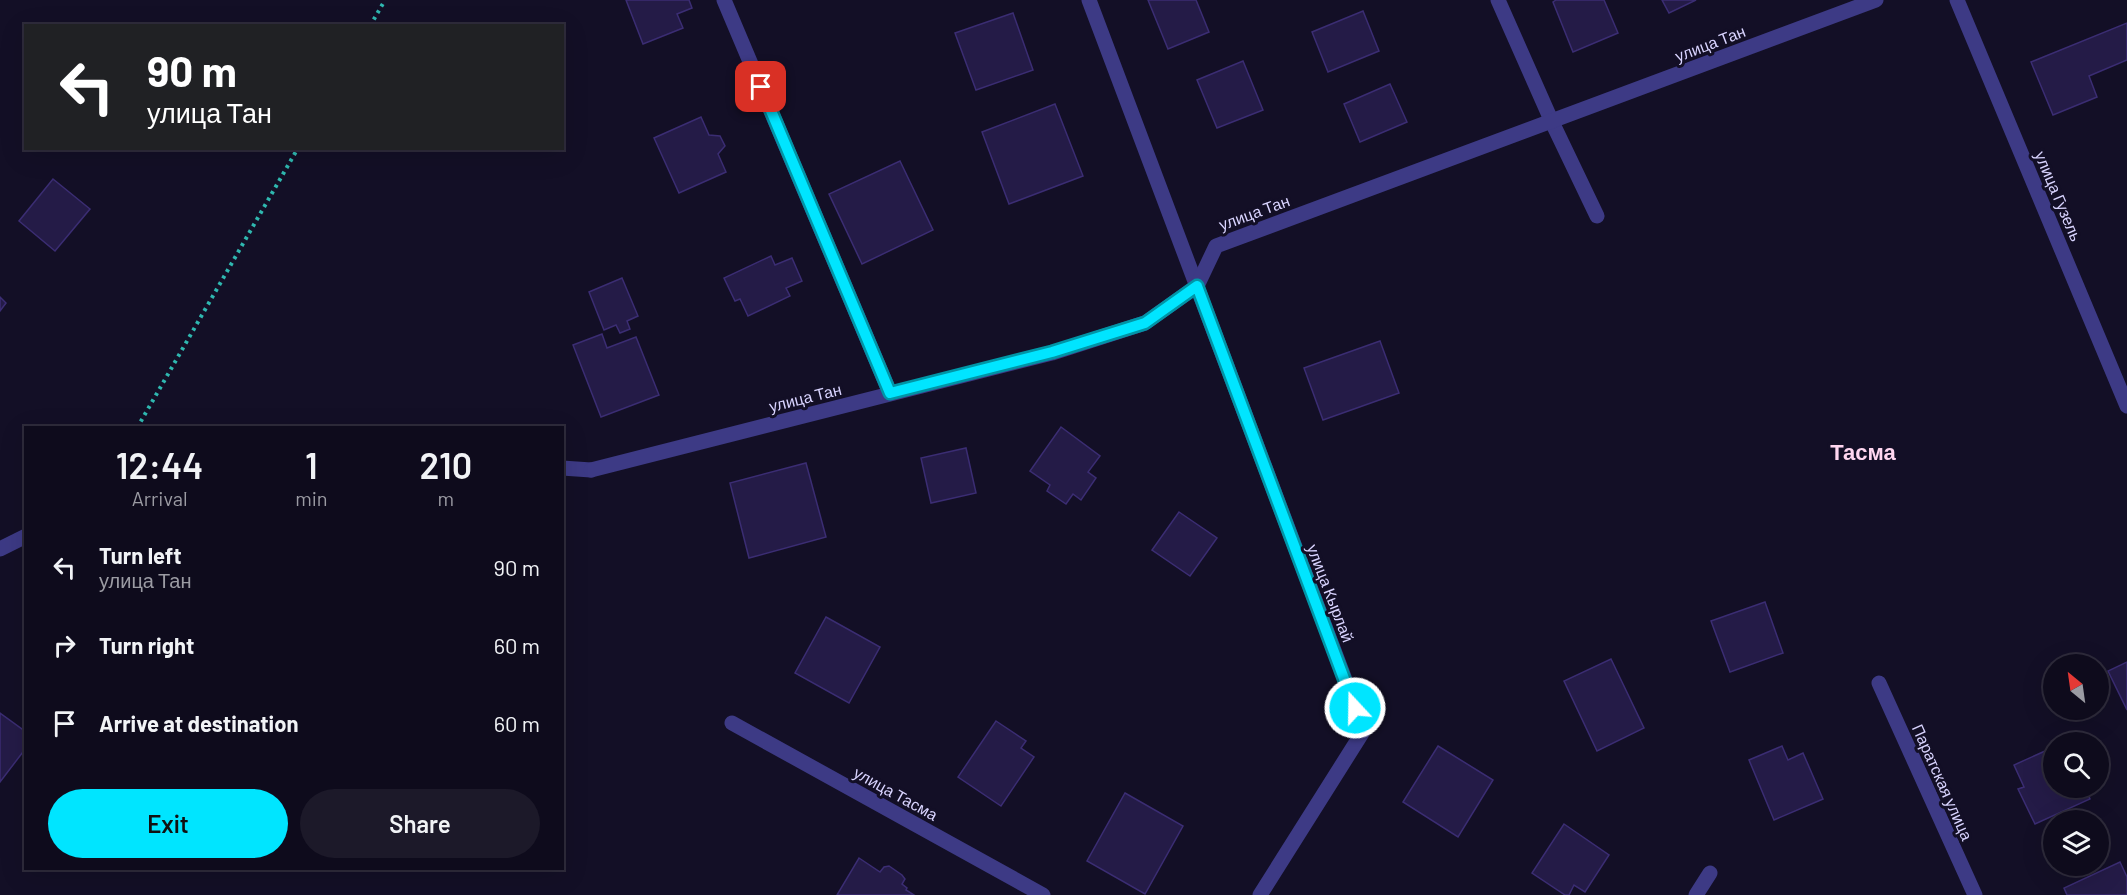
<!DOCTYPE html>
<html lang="en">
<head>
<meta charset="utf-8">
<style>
  :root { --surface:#0e0b1c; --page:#1c1929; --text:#f1f3f6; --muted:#9b9ba3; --line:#2e2b3b; --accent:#00e5ff }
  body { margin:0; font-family:Barlow,sans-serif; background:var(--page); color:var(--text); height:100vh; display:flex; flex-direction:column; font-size:22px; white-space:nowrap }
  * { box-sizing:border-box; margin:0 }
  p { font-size:20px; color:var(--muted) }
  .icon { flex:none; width:33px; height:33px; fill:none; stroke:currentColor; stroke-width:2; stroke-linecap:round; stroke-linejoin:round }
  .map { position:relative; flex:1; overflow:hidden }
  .side { position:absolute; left:24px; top:426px; width:540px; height:444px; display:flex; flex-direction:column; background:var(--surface); border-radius:0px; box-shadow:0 6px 24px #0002,0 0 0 2px var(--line) }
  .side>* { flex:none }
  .hud { position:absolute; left:24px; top:24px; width:540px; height:126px; border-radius:0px; box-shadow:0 6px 24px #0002,0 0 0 2px var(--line); background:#202124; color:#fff; overflow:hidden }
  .needle { width:39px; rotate:331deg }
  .buttons { position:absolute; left:2043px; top:654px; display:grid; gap:12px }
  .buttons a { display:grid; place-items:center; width:66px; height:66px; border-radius:50%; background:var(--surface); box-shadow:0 6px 24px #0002,0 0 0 2px var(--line); font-size:30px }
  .pin { position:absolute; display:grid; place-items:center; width:51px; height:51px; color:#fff; margin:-26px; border-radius:12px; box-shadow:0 3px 9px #0006 }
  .me { position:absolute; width:66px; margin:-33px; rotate:339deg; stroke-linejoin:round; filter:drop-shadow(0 0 4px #0008) }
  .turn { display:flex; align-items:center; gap:21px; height:126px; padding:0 24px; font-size:27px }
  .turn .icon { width:78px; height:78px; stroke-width:2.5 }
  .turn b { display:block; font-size:42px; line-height:51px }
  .eta { display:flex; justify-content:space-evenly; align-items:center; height:102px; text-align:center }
  .eta b { font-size:36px; font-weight:600; line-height:42px }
  .cta { display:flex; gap:12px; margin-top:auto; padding:12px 24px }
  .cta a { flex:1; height:69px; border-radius:36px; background:var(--accent); color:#111; font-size:24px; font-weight:600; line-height:69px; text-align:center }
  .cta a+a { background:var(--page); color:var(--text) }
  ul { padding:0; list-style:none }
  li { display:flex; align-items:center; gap:18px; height:78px; padding:0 24px }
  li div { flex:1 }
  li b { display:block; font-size:22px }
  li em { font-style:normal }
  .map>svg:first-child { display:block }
  .building { fill:#241b47; stroke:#3b2d73; stroke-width:1.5 }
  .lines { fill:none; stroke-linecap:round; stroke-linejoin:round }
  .path { stroke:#2fb8b0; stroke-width:4; stroke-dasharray:3 4.5; stroke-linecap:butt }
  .lane { stroke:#3d3a85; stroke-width:15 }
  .street { stroke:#3d3a85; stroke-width:15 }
  .route-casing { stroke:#0095a6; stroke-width:15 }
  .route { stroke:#00e5ff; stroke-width:10 }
  .labels { text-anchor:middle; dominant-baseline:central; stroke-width:6; stroke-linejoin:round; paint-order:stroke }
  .street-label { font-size:16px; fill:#d9d4ff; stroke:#130f26 }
  .district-label { font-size:22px; font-weight:bold; fill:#ffd6f0; stroke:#130f26 }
</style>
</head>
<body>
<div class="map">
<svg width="2127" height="895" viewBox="0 0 2127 895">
  <rect width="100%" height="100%" fill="#130f26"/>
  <g class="building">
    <polygon points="626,0 689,0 692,8 677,14 683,28 643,44"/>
    <polygon points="1148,0 1196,0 1209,32 1168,49"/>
    <polygon points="1556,0 1604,0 1618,33 1573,52 1553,2"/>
    <polygon points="1662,0 1696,0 1669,13"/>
    <polygon points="1363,11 1379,51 1328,72 1312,32"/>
    <polygon points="1013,13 1033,70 976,90 955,33"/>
    <polygon points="2127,23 2127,60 2089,76 2097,97 2053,115 2031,62"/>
    <polygon points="1243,61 1263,110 1217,128 1197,80"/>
    <polygon points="1390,84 1407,122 1360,142 1344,104"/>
    <polygon points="1055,104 1083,176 1009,204 982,132"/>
    <polygon points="701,117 709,135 720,136 725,146 718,154 726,172 679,193 654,138"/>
    <polygon points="900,161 933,230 862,264 829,194"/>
    <polygon points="53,179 90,209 55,251 19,221"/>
    <polygon points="771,256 775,265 792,258 802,281 786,288 790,296 748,316 740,299 735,301 724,278"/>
    <polygon points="622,278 638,316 627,321 630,329 620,333 616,325 604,330 589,292"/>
    <polygon points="0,297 6,303 0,311"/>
    <polygon points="602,334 607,348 636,337 659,395 601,417 573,345"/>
    <polygon points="1380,341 1399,393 1323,420 1304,368"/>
    <polygon points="1061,427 1100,456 1088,472 1096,478 1081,500 1073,494 1066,504 1047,491 1050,485 1030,471"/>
    <polygon points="966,448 976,493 931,503 921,458"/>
    <polygon points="806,463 826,537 749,558 730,483"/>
    <polygon points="1179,512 1217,538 1190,576 1152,550"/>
    <polygon points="1765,602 1783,653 1730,672 1711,621"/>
    <polygon points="826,617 880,647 849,703 795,673"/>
    <polygon points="1611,659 1644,728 1597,751 1564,681"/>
    <polygon points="2127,662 2127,710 2108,671"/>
    <polygon points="0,713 26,732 26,748 0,782"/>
    <polygon points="996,721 1026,741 1021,748 1034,757 1001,806 958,777"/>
    <polygon points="1438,746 1493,780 1458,837 1403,802"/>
    <polygon points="1782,746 1788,760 1803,753 1823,799 1774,820 1749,760"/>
    <polygon points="2054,747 2054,788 2085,788 2090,799 2035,824 2018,789 2024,787 2014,765"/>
    <polygon points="1125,793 1183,826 1145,894 1087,861"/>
    <polygon points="1564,824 1609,855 1585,892 1574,885 1569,895 1565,895 1532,873"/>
    <polygon points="859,858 880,872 884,867 889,866 902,875 905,879 902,884 907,888 906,890 914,895 837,895"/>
    <polygon points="2120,862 2127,877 2127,895 2067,895 2064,888"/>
  </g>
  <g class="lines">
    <g class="path">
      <polyline points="370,26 385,0"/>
      <polyline points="137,428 298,148"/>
    </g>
    <g class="lane">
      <polyline points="1552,122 1597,216"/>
      <polyline points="562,468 591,470"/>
      <polyline points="0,549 26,536"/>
      <polyline points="1696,895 1710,873"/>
    </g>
    <g class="street">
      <polyline points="724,0 890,393"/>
      <polyline points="1089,0 1364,730 1260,895"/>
      <polyline points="1498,0 1552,122"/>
      <polyline points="1957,0 2127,406"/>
      <polyline points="591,470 1052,353 1145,323 1197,286 1216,246 1876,0"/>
      <polyline points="1879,683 1975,895"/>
      <polyline points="732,723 1043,895"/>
    </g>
  </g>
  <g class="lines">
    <defs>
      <polyline id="route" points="761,87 890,393 1052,352 1145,323 1197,286 1355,708"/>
    </defs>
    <use href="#route" class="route-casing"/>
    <use href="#route" class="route"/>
  </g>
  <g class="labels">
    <g class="street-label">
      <text transform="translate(1710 43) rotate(-21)">улица Тан</text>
      <text transform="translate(2059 196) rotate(67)">улица Гузель</text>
      <text transform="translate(1254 212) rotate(-20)">улица Тан</text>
      <text transform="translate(805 397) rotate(-14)">улица Тан</text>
      <text transform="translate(1331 593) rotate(69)">улица Кырлай</text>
      <text transform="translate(1943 782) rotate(66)">Паратская улица</text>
      <text transform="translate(896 793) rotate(29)">улица Тасма</text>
    </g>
    <g class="district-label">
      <text x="1863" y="451">Тасма</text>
    </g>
  </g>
</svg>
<div class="buttons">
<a><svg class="needle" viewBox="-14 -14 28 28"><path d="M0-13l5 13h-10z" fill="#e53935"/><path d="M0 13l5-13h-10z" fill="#9b9ba3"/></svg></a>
<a><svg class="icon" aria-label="search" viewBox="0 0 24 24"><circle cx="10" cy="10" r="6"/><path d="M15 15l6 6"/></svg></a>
<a><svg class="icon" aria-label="layers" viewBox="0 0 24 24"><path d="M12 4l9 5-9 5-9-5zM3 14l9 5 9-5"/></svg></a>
</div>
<div class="pin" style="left:761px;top:87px;background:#d93025"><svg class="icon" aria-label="arrive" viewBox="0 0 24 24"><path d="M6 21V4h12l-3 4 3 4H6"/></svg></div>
<svg class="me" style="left:1355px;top:708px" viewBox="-20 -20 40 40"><circle r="17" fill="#00e5ff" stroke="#fff" stroke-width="3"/><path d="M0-11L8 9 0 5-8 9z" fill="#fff"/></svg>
<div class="hud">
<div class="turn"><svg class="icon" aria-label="left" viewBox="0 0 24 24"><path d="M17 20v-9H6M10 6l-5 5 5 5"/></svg><div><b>90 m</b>улица Тан</div></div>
</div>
<section class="side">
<div class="eta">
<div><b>12:44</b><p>Arrival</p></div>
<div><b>1</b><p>min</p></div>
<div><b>210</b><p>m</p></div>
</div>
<ul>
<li><svg class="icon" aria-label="left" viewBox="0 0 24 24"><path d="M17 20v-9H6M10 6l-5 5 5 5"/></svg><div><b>Turn left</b><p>улица Тан</p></div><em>90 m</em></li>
<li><svg class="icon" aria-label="right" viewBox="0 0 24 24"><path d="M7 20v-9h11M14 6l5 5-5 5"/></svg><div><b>Turn right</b></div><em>60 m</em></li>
<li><svg class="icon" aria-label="arrive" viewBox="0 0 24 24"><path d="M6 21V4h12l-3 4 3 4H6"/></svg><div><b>Arrive at destination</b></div><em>60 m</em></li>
</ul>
<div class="cta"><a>Exit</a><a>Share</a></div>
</section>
</div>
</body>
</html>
